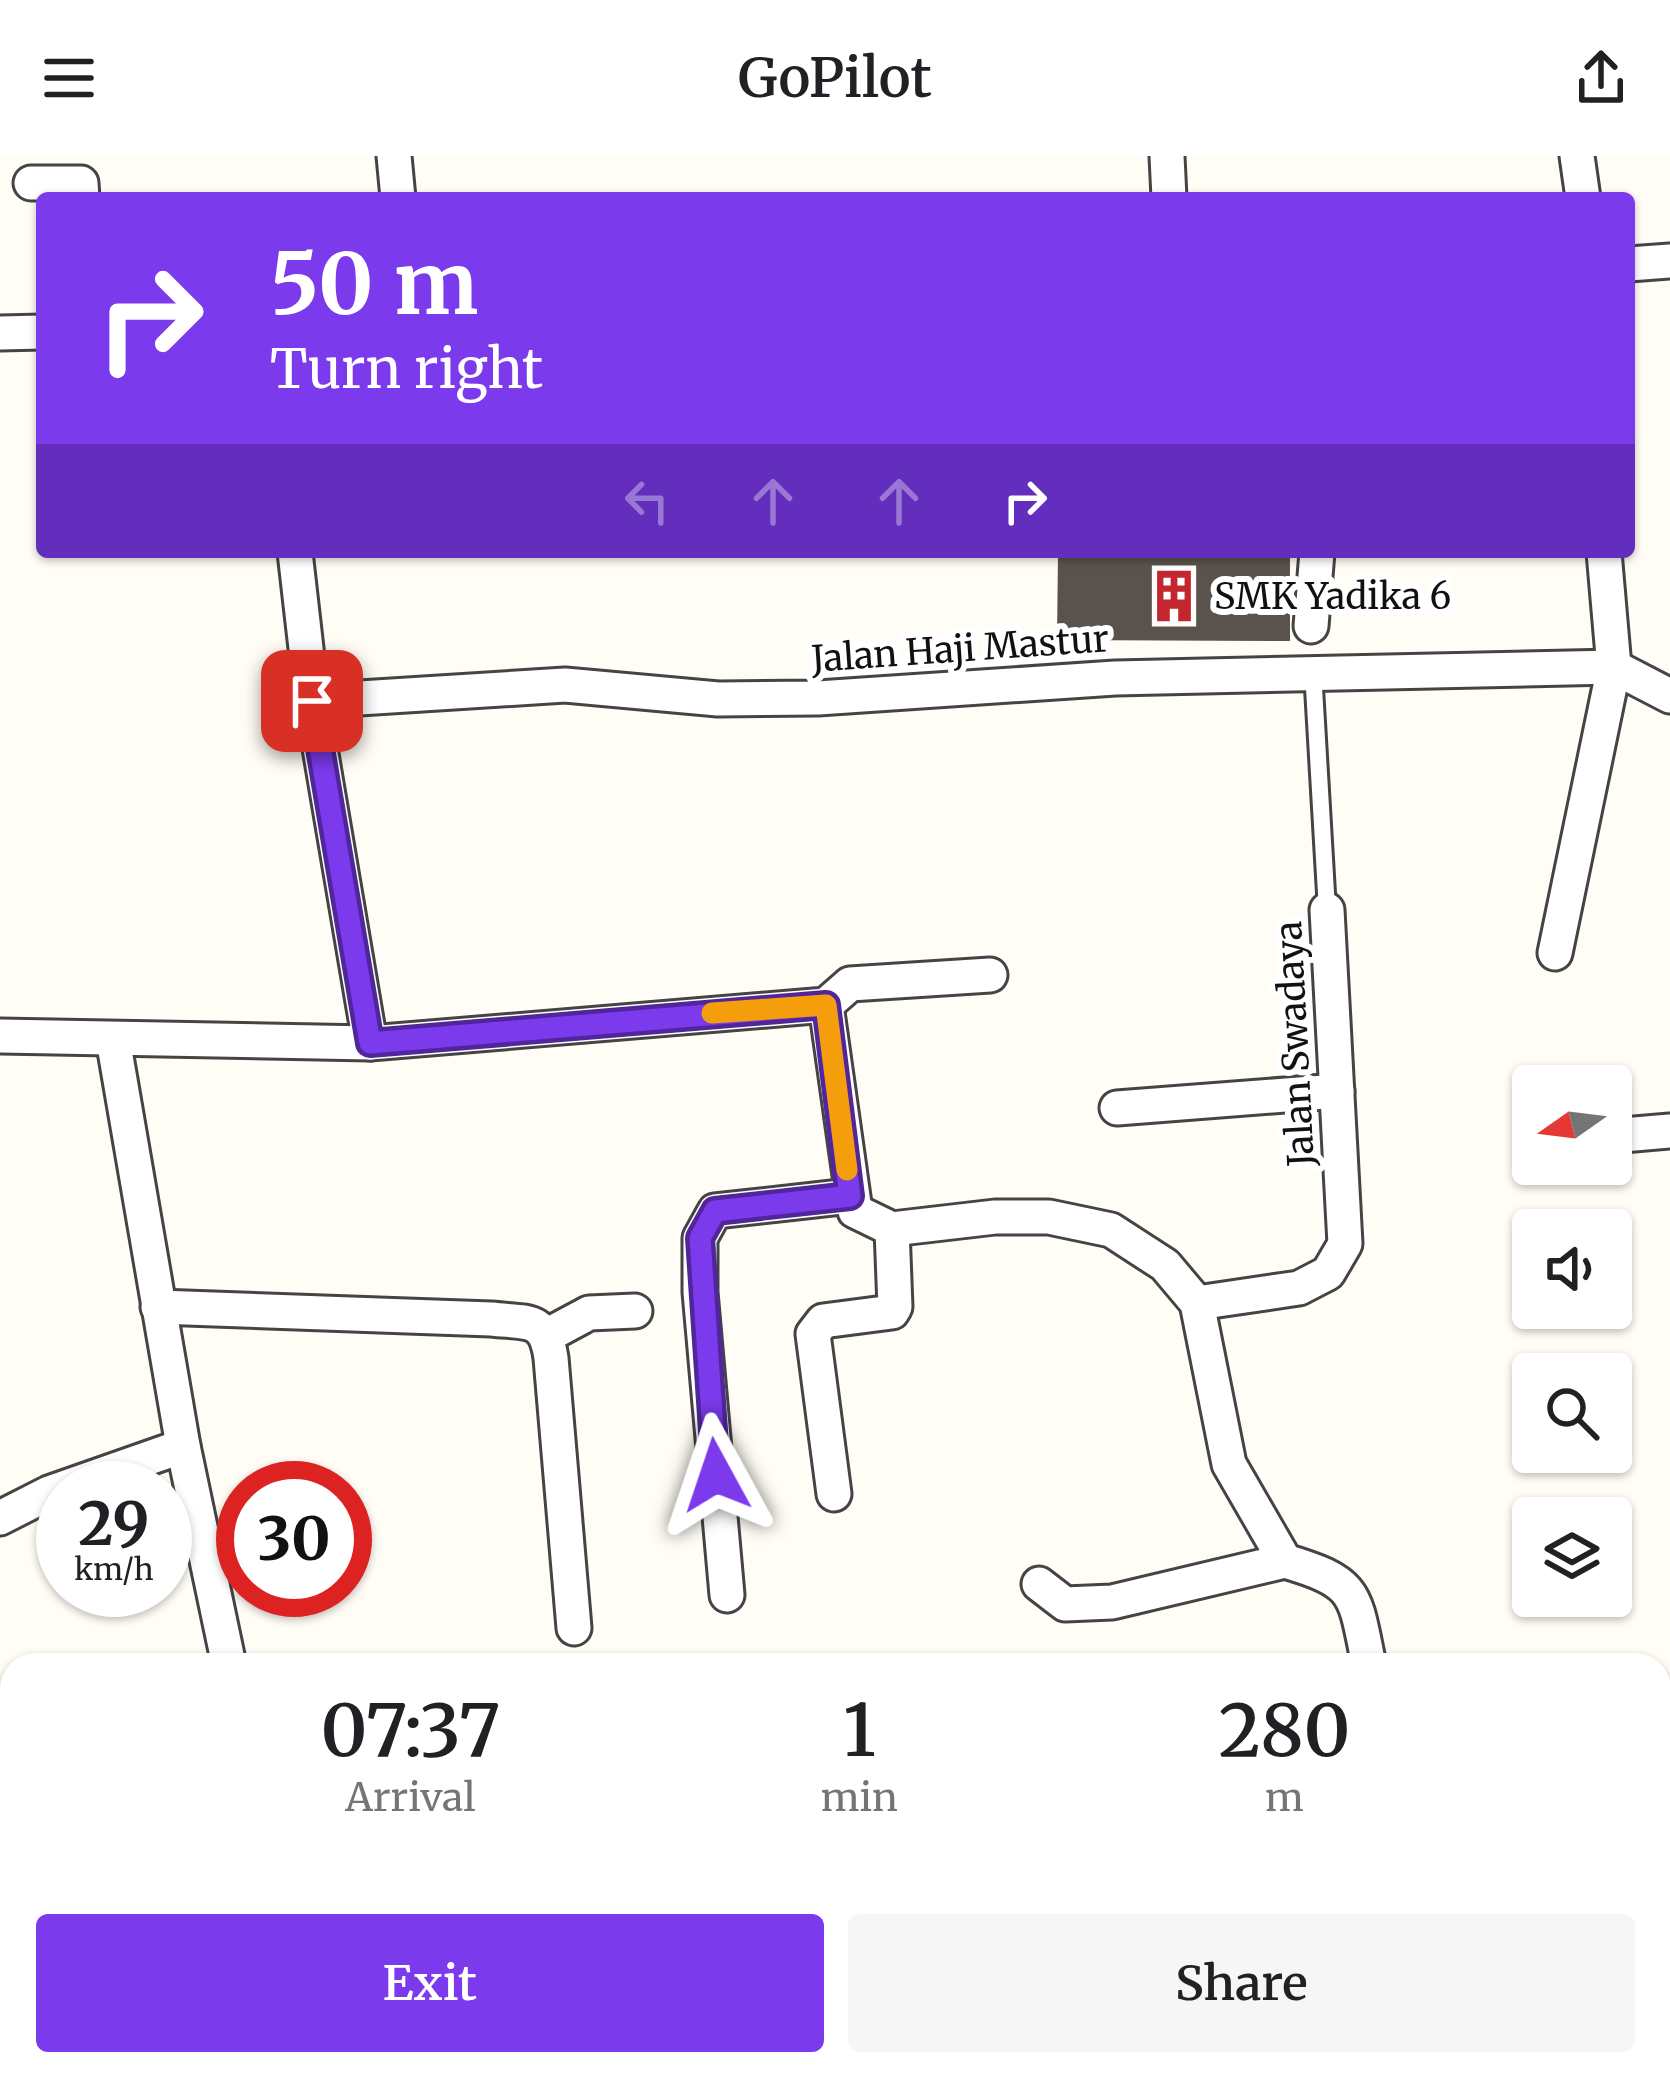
<!DOCTYPE html>
<html lang="en">
<head>
<meta charset="utf-8">
<style>
  :root { --surface:#fff; --page:#f6f6f6; --text:#202124; --muted:#757577; --accent:#7c3aed }
  body { margin:0; font-family:Merriweather,serif; background:var(--page); color:var(--text); height:100vh; display:flex; flex-direction:column; font-size:45px; white-space:nowrap }
  * { box-sizing:border-box; margin:0 }
  p { font-size:39px; color:var(--muted) }
  .icon { flex:none; width:66px; height:66px; fill:none; stroke:currentColor; stroke-width:2; stroke-linecap:round; stroke-linejoin:round }
  .map { position:relative; flex:1; overflow:hidden }
  .drawer { position:absolute; left:0px; top:1497px; width:1671px; height:423px; display:flex; flex-direction:column; background:var(--surface); border-radius:36px 36px 0 0; box-shadow:0 3px 9px #0004 }
  .drawer>* { flex:none }
  .guide { position:absolute; left:36px; top:36px; width:1599px; height:366px; border-radius:12px; box-shadow:0 3px 9px #0004; background:#7c3aed; color:#fff; overflow:hidden }
  .needle { width:78px; rotate:256deg }
  .fabs { position:absolute; left:1512px; top:909px; display:grid; gap:24px }
  .fabs a { display:grid; place-items:center; width:120px; height:120px; border-radius:12px; background:var(--surface); box-shadow:0 3px 9px #0004; font-size:60px }
  .speed { position:absolute; left:36px; top:1305px; display:flex; gap:24px; font-size:60px; font-weight:700; text-align:center }
  .speed>* { display:grid; place-content:center; width:156px; height:156px; border-radius:50%; background:var(--surface); box-shadow:0 3px 9px #0004; line-height:1 }
  .speed small { font-size:30px; font-weight:400 }
  .speed .limit { border:18px solid #d22; background:#fff; color:#111 }
  .pin { position:absolute; display:grid; place-items:center; width:102px; height:102px; color:#fff; margin:-51px; border-radius:24px; box-shadow:0 6px 18px #0006 }
  .me { position:absolute; width:132px; margin:-66px; rotate:355deg; stroke-linejoin:round; filter:drop-shadow(0 0 9px #0008) }
  .turn { display:flex; align-items:center; gap:42px; height:252px; padding:0 36px; font-size:54px }
  .turn .icon { width:156px; height:156px; stroke-width:2.5 }
  .turn b { display:block; font-size:84px; line-height:102px }
  .lanes { display:flex; align-items:center; height:114px; padding:0 36px; background:#0003; justify-content:center; gap:60px; direction:ltr }
  .lanes .off { opacity:.35 }
  .eta { display:flex; justify-content:space-evenly; align-items:center; height:204px; text-align:center }
  .eta b { font-size:72px; font-weight:600; line-height:84px }
  .button { display:flex; gap:24px; margin-top:auto; padding:24px 36px }
  .button a { flex:1; height:138px; border-radius:12px; background:var(--accent); color:#fff; font-size:48px; font-weight:600; line-height:138px; text-align:center }
  .button a+a { background:var(--page); color:var(--text) }
  header { display:flex; justify-content:space-between; align-items:center; height:156px; padding:0 36px; background:var(--surface); font-size:54px; font-weight:600 }
  .map>svg:first-child { display:block }
  .building { fill:#5a524d }
  .lines { fill:none; stroke-linecap:round; stroke-linejoin:round }
  .service-casing { stroke:#444; stroke-width:22 }
  .minor-casing { stroke:#444; stroke-width:39 }
  .service { stroke:#fff; stroke-width:16 }
  .minor { stroke:#fff; stroke-width:33 }
  .route-casing { stroke:#51269a; stroke-width:30 }
  .route { stroke:#7c3aed; stroke-width:21 }
  .slow { stroke:#f59e0b; stroke-width:21 }
  .labels { text-anchor:middle; dominant-baseline:central; stroke-width:12; stroke-linejoin:round; paint-order:stroke }
  .poi-label { font-size:36px; fill:#111; stroke:#fff; text-anchor:start }
  .street-label { font-size:36px; fill:#111; stroke:#fff }
</style>
</head>
<body>
<header><svg class="icon" aria-label="menu" viewBox="0 0 24 24"><path d="M4 6h16M4 12h16M4 18h16"/></svg>GoPilot<svg class="icon" aria-label="share" viewBox="0 0 24 24"><path d="M12 15V3M7 8l5-5 5 5M5 13v7h14v-7"/></svg></header>
<div class="map">
<svg width="1670" height="1919" viewBox="0 0 1670 1919">
  <rect width="100%" height="100%" fill="#fffdf5"/>
  <polygon class="building" points="1058,396 1290,396 1290,485 1057,484"/>
  <g class="lines">
    <defs>
      <polyline id="service" points="1313,515 1327,754"/>
      <g id="minor">
        <polyline points="394,0 398,42"/>
        <polyline points="1167,0 1169,42"/>
        <polyline points="1577,0 1583,42"/>
        <polyline points="31,27 81,27 82,42"/>
        <polyline points="1629,108 1670,105"/>
        <polyline points="0,177 42,176"/>
        <polyline points="295,396 312,545 370,887"/>
        <polyline points="1311,470 1317,396"/>
        <polyline points="312,545 565,529 718,543 818,542 1115,522 1614,511 1670,540"/>
        <polyline points="1555,797 1614,511 1604,396"/>
        <path d="M826,849L855,1055L892,1073L995,1061H1049L1111,1074L1165,1109L1197,1147L1229,1308L1285,1405C1359,1427 1354,1437 1369,1509"/>
        <polyline points="0,880 370,887 826,849 850,828 990,819"/>
        <polyline points="113,883 183,1290 229,1509"/>
        <polyline points="1117,952 1337,935"/>
        <polyline points="1611,980 1670,975"/>
        <polyline points="1197,1147 1299,1132 1328,1117 1345,1088 1327,754"/>
        <path d="M158,1151L491,1163C527,1167 545,1160 551,1202L574,1472"/>
        <polyline points="548,1179 589,1157 635,1155"/>
        <polyline points="834,1338 813,1178 823,1165 892,1156 895,1151 892,1073"/>
        <polyline points="0,1362 49,1337 183,1290"/>
        <polyline points="1039,1428 1065,1448 1112,1446 1285,1405"/>
        <polyline points="727,1439 700,1136 700,1082 715,1055 850,1040"/>
        <polyline points="1659,1592 1670,1638"/>
        <polyline points="0,1627 8,1625"/>
        <polyline points="1659,1830 1670,1840"/>
        <polyline points="310,1908 312,1919"/>
        <polyline points="759,1908 762,1919"/>
        <polyline points="952,1908 953,1919"/>
        <polyline points="1441,1908 1444,1919"/>
        <polyline points="26,1919 58,1908"/>
      </g>
    </defs>
    <use href="#service" class="service-casing"/>
    <use href="#minor" class="minor-casing"/>
    <use href="#service" class="service"/>
    <use href="#minor" class="minor"/>
  </g>
  <g class="lines">
    <defs>
      <polyline id="route" points="312,545 370,887 826,849 850,1040 715,1055 700,1082 716,1319"/>
    </defs>
    <use href="#route" class="route-casing"/>
    <use href="#route" class="route"/>
    <polyline class="slow" points="712,857 826,849 847,1014"/>
  </g>
  <defs>
    <symbol id="building-bare" viewBox="-9 -9 18 18"><path d="M-4-6H4V6H1V3H-1V6H-4ZM-2.5-4.3h1.7v1.8h-1.7ZM.8-4.3h1.7v1.8H.8ZM-2.5-1h1.7V.8h-1.7ZM.8-1h1.7V.8H.8Z" fill="#c4262e" stroke="#fff" stroke-width="2.5" paint-order="stroke"/></symbol>
  </defs>
  <g fill-rule="evenodd">
    <use href="#building-bare" x="1136" y="402" width="76" height="76"/>
  </g>
  <g class="labels">
    <g class="poi-label">
      <text x="1214" y="440">SMK Yadika 6</text>
    </g>
    <g class="street-label">
      <text transform="translate(960 493) rotate(-4)">Jalan Haji Mastur</text>
      <text transform="translate(1295 888) rotate(-93)">Jalan Swadaya</text>
    </g>
  </g>
</svg>
<div class="fabs">
<a><svg class="needle" viewBox="-14 -14 28 28"><path d="M0-13l5 13h-10z" fill="#e53935"/><path d="M0 13l5-13h-10z" fill="#757577"/></svg></a>
<a><svg class="icon" aria-label="sound" viewBox="0 0 24 24"><path d="M4 9h4l5-4v14l-5-4H4zM17 9q2 3 0 6"/></svg></a>
<a><svg class="icon" aria-label="search" viewBox="0 0 24 24"><circle cx="10" cy="10" r="6"/><path d="M15 15l6 6"/></svg></a>
<a><svg class="icon" aria-label="layers" viewBox="0 0 24 24"><path d="M12 4l9 5-9 5-9-5zM3 14l9 5 9-5"/></svg></a>
</div>
<div class="speed"><div>29<small>km/h</small></div><div class="limit">30</div></div>
<div class="pin" style="left:312px;top:545px;background:#d93025"><svg class="icon" aria-label="arrive" viewBox="0 0 24 24"><path d="M6 21V4h12l-3 4 3 4H6"/></svg></div>
<svg class="me" style="left:716px;top:1319px" viewBox="-20 -20 40 40"><path d="M0-17L14 15 0 8-14 15z" fill="#7c3aed" stroke="#fff" stroke-width="4"/></svg>
<div class="guide">
<div class="turn"><svg class="icon" aria-label="right" viewBox="0 0 24 24"><path d="M7 20v-9h11M14 6l5 5-5 5"/></svg><div><b>50 m</b>Turn right</div></div>
<div class="lanes"><svg class="icon off" aria-label="left" viewBox="0 0 24 24"><path d="M17 20v-9H6M10 6l-5 5 5 5"/></svg><svg class="icon off" aria-label="ahead" viewBox="0 0 24 24"><path d="M12 20V5M6 11l6-6 6 6"/></svg><svg class="icon off" aria-label="ahead" viewBox="0 0 24 24"><path d="M12 20V5M6 11l6-6 6 6"/></svg><svg class="icon" aria-label="right" viewBox="0 0 24 24"><path d="M7 20v-9h11M14 6l5 5-5 5"/></svg></div>
</div>
<section class="drawer">
<div class="eta">
<div><b>07:37</b><p>Arrival</p></div>
<div><b>1</b><p>min</p></div>
<div><b>280</b><p>m</p></div>
</div>
<div class="button"><a>Exit</a><a>Share</a></div>
</section>
</div>
</body>
</html>
